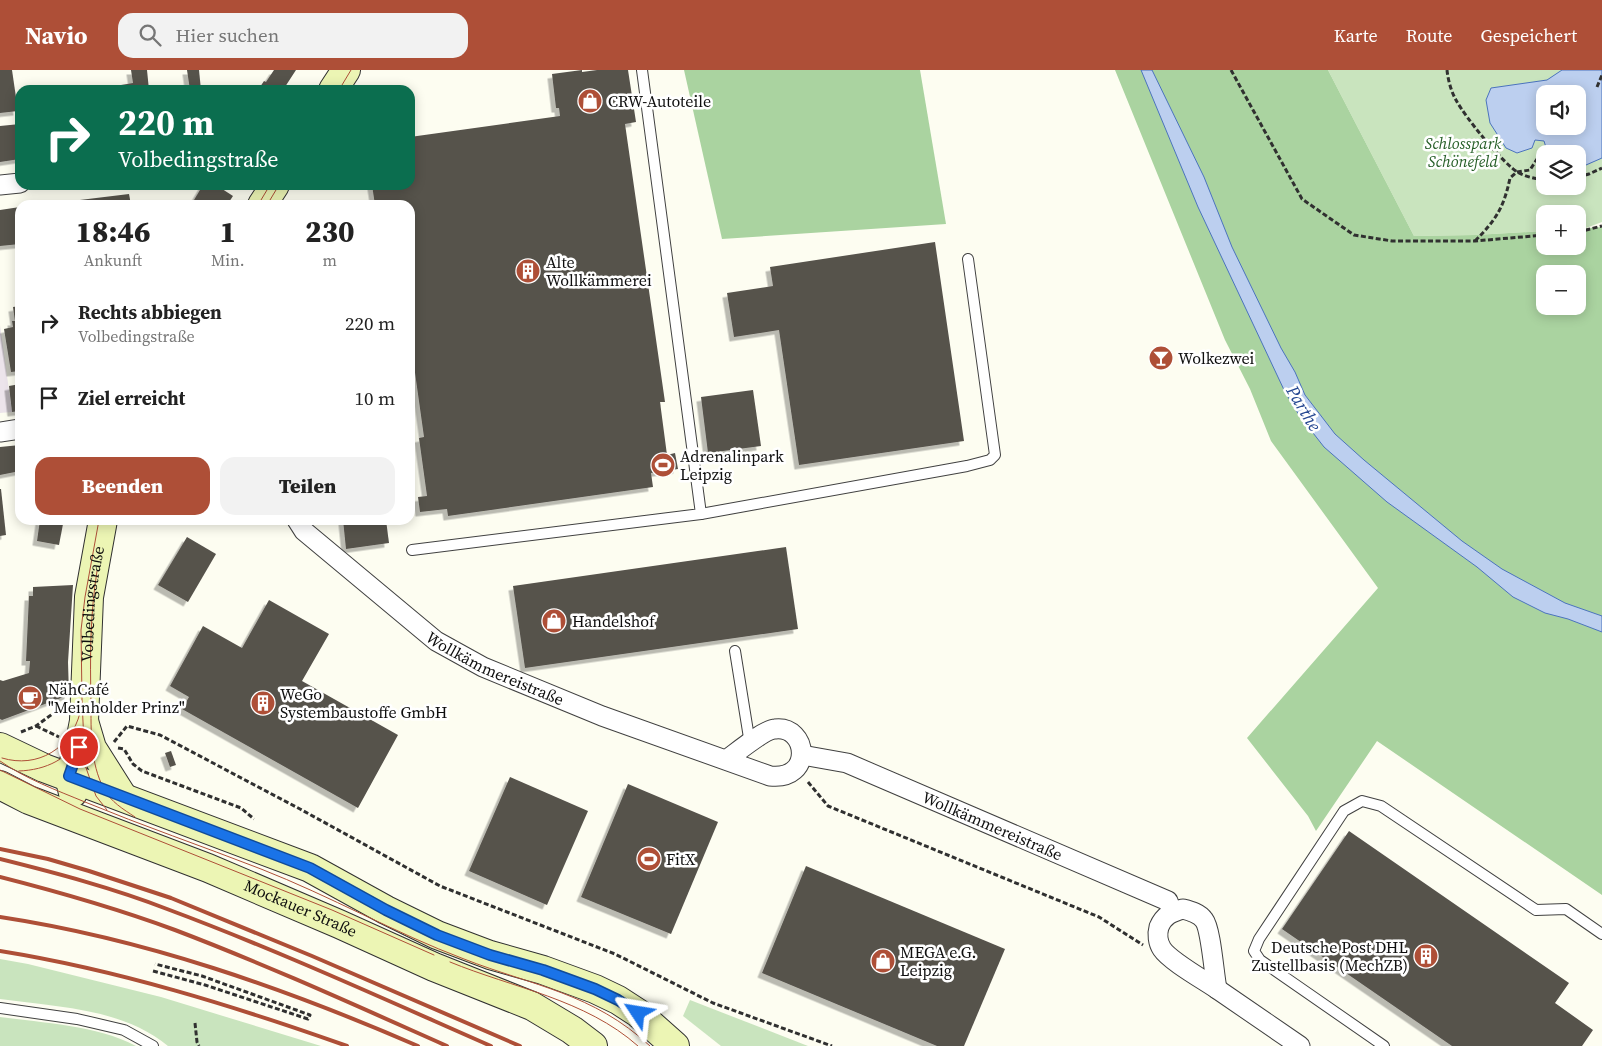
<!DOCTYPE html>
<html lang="de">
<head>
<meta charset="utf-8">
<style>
  :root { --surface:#fff; --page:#f2f2f2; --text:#222; --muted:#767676; --accent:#ae4f37 }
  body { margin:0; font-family:"Source Serif 4",serif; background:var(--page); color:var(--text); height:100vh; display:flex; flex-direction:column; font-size:19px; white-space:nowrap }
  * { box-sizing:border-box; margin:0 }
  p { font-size:16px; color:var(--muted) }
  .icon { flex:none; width:28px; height:28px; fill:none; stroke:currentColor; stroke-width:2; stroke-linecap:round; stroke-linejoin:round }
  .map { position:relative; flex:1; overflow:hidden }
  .details { position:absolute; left:15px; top:130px; width:400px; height:325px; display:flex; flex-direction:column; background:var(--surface); border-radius:15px; box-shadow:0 2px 12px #0003 }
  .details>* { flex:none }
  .top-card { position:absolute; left:15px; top:15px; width:400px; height:105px; border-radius:15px; box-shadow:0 2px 12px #0003; background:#0b6e4f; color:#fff; overflow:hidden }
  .tools { position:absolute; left:1536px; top:15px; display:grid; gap:10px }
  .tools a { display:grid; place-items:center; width:50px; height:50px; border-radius:10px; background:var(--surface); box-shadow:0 2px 12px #0003; font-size:25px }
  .pin { position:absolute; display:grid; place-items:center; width:42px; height:42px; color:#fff; margin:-21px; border:2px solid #fff; border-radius:50%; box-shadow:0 1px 5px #0007 }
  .me { position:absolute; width:55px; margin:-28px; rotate:303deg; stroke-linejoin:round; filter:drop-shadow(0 0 4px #0008) }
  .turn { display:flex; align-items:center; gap:18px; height:105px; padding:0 20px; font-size:22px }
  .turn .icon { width:65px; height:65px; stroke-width:2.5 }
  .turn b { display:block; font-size:35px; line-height:42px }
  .eta { display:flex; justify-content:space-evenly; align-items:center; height:85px; text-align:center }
  .eta b { font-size:30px; font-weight:800; line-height:35px }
  .cta { display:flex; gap:10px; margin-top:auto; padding:10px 20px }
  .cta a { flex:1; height:58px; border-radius:15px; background:var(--accent); color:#fff; font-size:20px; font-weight:800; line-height:58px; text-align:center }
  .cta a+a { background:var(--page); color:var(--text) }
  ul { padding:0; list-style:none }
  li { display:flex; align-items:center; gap:15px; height:75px; padding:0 20px }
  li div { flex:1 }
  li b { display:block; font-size:19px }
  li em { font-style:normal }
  header { display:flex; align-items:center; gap:30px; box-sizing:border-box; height:70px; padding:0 25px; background:var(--accent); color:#fff }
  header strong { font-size:24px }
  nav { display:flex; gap:28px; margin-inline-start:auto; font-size:18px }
  .search { width:350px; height:45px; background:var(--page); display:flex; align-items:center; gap:12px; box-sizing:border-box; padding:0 18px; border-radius:15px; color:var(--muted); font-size:19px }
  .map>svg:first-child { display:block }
  .industrial { fill:#ece4eb }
  .green { fill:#c9e4be; fill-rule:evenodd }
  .forest { fill:#aad3a0; fill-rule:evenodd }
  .water { fill:#bccfef; stroke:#4b73bd; fill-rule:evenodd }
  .building { fill:#56524c; filter:url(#shadow) }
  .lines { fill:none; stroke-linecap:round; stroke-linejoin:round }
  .service-casing { stroke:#414141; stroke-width:12 }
  .minor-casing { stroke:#414141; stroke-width:21 }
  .secondary-casing { stroke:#303030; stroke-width:30 }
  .path { stroke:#303030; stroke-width:3; stroke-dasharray:5 2.5; stroke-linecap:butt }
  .service { stroke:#fff; stroke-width:10 }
  .minor { stroke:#fff; stroke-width:19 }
  .secondary { stroke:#ecf5b4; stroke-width:28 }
  .tram { stroke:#ae4f37; stroke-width:1 }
  .rail { stroke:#ae4f37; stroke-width:4 }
  .route-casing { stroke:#114b97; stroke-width:12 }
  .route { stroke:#1a73e8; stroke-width:9 }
  .labels { text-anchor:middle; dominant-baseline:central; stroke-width:5; stroke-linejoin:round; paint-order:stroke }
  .poi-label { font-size:16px; fill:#0e0e0e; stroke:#fff; text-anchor:start }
  .park-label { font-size:16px; font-style:italic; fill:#265f28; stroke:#fff }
  .street-label { font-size:16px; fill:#0e0e0e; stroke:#fff }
  .water-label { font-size:18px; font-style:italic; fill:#264892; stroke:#fff }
</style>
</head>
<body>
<header>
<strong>Navio</strong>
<div class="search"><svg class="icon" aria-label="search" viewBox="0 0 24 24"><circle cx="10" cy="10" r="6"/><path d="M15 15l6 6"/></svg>Hier suchen</div>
<nav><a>Karte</a><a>Route</a><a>Gespeichert</a></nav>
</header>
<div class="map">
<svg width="1602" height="976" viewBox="0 0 1602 976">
  <defs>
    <filter id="shadow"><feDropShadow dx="-4.5" dy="4.5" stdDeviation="0" flood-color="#0004"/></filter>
  </defs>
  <rect width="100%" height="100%" fill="#fdfdf1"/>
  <polygon class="industrial" points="0,255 12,342 0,343"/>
  <g class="green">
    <path d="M1328,0H1602V152L1586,158L1578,159V144H1545V161L1475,165L1414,166ZM1545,24H1578V56H1545ZM1545,84H1578V116H1545Z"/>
    <path d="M0,889L28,894L161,927L321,976H168C122,938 57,937 0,929Z"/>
    <polygon points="690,930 808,976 721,976 683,946"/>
    <path d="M0,947C43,953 97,955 136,976H0Z"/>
  </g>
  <g class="forest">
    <polygon points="684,0 920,0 946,154 722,169"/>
    <path d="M1115,0H1328L1414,166L1475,165L1545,161V176H1578V159L1602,157V825L1377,671L1316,761L1308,746L1247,668L1378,518L1271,371L1250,319L1225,270ZM1545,204H1578V236H1545Z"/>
  </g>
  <g class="water">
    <polygon points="1141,0 1152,0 1204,107 1232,177 1281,278 1295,302 1305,325 1335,364 1364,390 1462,471 1502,499 1565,533 1602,546 1602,562 1568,549 1545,543 1513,527 1477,497 1387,432 1324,377 1299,345 1285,322 1198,137"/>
    <path d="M1562,0H1602V88L1586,95L1578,97V84H1548L1544,71L1535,70L1532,78L1517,83L1506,78L1490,53L1486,30L1491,18L1547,10ZM1545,24H1578V56H1545Z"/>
  </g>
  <g class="building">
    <polygon points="0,0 12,0 18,41 0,43"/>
    <polygon points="131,0 147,0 149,20 121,20 121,15 133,13"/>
    <polygon points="187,0 199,0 201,20 190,20"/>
    <polygon points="274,0 296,0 283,20 258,20 264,11 266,12"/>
    <polygon points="582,0 582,2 597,0 628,0 636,52 625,54 665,332 660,332 667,385 675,383 678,399 651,403 653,417 448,446 447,439 420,442 418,427 427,426 419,368 424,367 410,267 410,135 375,135 372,115 410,115 410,67 560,46 559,38 556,38 552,4"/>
    <polygon points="161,15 161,20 152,20 151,17"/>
    <polygon points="20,54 20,89 0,92 0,56"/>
    <polygon points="203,115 216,115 233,126 227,135 191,135"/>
    <polygon points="129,124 131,135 47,135 47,134"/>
    <polygon points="20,137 20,174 0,176 0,140"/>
    <polygon points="935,172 964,371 799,395 779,260 734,267 727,223 773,216 770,197"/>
    <polygon points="20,236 20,301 11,302 4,259 13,257 12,251 15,251 13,237"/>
    <polygon points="20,314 20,341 12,342 9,316"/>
    <polygon points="753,320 761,376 708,383 701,327"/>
    <polygon points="20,375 20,401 0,405 0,377"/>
    <polygon points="0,419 1,419 6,465 0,466"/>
    <polygon points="40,450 63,454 59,475 37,471"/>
    <polygon points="343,450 386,450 389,473 346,479"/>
    <polygon points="187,467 216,484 188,532 158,515"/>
    <polygon points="786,477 798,559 525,598 513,516"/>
    <polygon points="73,515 68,592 69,625 2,650 0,649 0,610 3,611 29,603 30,591 26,591 29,526 33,526 33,517"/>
    <polygon points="269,530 329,564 302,611 398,665 358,738 182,639 189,627 170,616 203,556 242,578"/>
    <polygon points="171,681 176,695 170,697 165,683"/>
    <polygon points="510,707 588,741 547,835 469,801"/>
    <polygon points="628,714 718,752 671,864 581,827"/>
    <polygon points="1349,761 1569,913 1555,933 1593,960 1582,976 1452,976 1282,859"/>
    <polygon points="806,796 1005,879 964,976 937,976 762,903"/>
  </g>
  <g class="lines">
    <defs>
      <g id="service">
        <polyline points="701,444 967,396 990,390 995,385 968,189"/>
        <polyline points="412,480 701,444 642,0"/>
        <polyline points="735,581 750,674"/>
        <polyline points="0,938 77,949 124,960 153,976"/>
        <polyline points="1384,976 1260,890 1254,881 1259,869 1344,741 1362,731 1381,736 1536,840 1566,839 1602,864"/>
      </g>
      <g id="minor">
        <polyline points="0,115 20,113"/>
        <polyline points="0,362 20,359"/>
        <path id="s1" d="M297,450L304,461L436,571L483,597L602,646L770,706C814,711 808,655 775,659C765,659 736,683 726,690"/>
        <path id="s2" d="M802,685L847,693L1168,831L1172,842"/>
        <path d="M1183,839C1191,841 1199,843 1204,850C1211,859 1214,904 1217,919C1204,910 1170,891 1162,879C1158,873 1157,864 1159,857C1164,845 1172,842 1183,839Z"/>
        <polyline points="1217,919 1300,976"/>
      </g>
      <g id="secondary">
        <polyline points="333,20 346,0"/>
        <polyline points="262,135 275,115"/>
        <polyline points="84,651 92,678 123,727"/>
        <polyline points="0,677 44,698 310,798 386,840 437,865 490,885 543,900 595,919 618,930 638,943 675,976"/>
        <path id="s3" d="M0,715L29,730L208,798L339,854L434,897L532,936L572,960L593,976"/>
        <path id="s4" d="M73,723L69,706L79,677L84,651L89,527L103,450"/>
      </g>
    </defs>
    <use href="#service" class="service-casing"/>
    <use href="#minor" class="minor-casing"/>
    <use href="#secondary" class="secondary-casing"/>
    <g class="path">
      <polyline points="1231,0 1302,129 1354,165 1392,171 1475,171 1545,165"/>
      <path d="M1447,0C1448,10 1451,21 1456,30C1465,47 1503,94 1519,103C1527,107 1536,109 1545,110"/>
      <polyline points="1597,17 1602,5"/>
      <polyline points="1578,107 1589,104 1602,98"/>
      <polyline points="1578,162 1602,156"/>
      <path d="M1475,171C1496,150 1504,137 1510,108L1517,102L1530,100L1537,89"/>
      <polyline points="36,656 59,667"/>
      <polyline points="21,662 36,656 62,637"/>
      <polyline points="114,672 127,656 160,665 300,739 440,816 615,884 713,933 832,976"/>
      <polyline points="118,678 124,679 133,694 142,701 241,738 254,749"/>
      <polyline points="808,712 828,736 1099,847 1143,875"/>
      <polyline points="153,901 205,915 308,949 310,945 202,906 155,894"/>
      <polyline points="195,953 197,972 199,976"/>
    </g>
    <use href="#service" class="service"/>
    <use href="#minor" class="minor"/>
    <use href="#secondary" class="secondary"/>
    <g class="tram">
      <polyline points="339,20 351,0"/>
      <polyline points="258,135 270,115"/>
      <polyline points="267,135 279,115"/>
      <polyline points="99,450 85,527 81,560 82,630 85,695 96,726 107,740"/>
      <path d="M97,501C90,545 90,588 91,632C91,661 90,693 104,719C111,732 123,739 135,747"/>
      <path d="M2,688C38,699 71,678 80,643"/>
      <path d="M0,691C26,709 56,720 85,732C143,756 202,776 261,799C330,826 395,863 464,889C533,916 593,923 650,976"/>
      <polyline points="0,700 80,739 332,840 434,885"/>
      <path d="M19,701C46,700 70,689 82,664"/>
      <path d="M450,892C513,918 585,929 638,976"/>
    </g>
    <g class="rail">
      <polyline points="0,779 48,789 89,801 171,828 312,886 520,976"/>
      <path d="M0,789C56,803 113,818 167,839C277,880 384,929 491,976"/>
      <path d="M0,807C59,822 118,839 175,860C267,895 357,936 447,976"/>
      <path d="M0,847C145,869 284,918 418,976"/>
      <path d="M0,881C118,900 234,936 347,976"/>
    </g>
  </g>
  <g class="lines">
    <defs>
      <polyline id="route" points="79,677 69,706 310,798 386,840 437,865 490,885 543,900 595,919 618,930 638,943"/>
    </defs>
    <use href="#route" class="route-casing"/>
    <use href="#route" class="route"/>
  </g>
  <defs>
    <symbol id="shop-disc" viewBox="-11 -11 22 22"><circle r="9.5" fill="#ae4f37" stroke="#fff"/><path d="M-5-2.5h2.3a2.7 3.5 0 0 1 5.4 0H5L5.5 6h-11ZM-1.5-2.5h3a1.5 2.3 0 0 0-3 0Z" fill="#fff"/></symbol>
    <symbol id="building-disc" viewBox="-11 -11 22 22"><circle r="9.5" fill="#ae4f37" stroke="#fff"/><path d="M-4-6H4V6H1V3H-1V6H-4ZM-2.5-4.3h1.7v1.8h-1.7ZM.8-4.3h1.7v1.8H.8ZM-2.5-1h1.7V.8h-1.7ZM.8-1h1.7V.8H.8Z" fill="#fff"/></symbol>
    <symbol id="bar-disc" viewBox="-11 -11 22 22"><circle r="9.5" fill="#ae4f37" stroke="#fff"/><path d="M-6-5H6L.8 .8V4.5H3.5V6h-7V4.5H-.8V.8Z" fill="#fff"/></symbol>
    <symbol id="stadium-disc" viewBox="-11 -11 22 22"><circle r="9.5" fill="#ae4f37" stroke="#fff"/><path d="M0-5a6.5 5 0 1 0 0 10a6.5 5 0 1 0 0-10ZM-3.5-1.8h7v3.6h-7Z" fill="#fff"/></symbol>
    <symbol id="cafe-disc" viewBox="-11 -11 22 22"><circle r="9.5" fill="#ae4f37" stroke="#fff"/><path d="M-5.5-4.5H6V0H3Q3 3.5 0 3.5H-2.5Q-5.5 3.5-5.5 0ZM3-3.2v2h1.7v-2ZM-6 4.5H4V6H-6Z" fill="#fff"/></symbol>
  </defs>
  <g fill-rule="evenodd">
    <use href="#shop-disc" x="576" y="17" width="28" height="28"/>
    <use href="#building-disc" x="514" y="187" width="28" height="28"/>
    <use href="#bar-disc" x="1147" y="274" width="28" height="28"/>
    <use href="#stadium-disc" x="649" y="381" width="28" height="28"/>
    <use href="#shop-disc" x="540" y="537" width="28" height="28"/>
    <use href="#cafe-disc" x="16" y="614" width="28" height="28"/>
    <use href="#building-disc" x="249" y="619" width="28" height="28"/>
    <use href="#stadium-disc" x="635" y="775" width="28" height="28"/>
    <use href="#building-disc" x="1412" y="872" width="28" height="28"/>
    <use href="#shop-disc" x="869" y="877" width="28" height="28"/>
  </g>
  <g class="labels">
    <g class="poi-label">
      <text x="608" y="31">CRW-Autoteile</text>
      <text x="546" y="192">Alte<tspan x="546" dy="18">Wollkämmerei</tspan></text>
      <text x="1178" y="288">Wolkezwei</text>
      <text x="680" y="386">Adrenalinpark<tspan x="680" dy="18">Leipzig</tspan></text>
      <text x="572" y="551">Handelshof</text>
      <text x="48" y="619">NähCafé<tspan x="48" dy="18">"Meinholder Prinz"</tspan></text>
      <text x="280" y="624">WeGo<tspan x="280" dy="18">Systembaustoffe GmbH</tspan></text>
      <text x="666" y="789">FitX</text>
      <text x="1408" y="877" text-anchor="end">Deutsche Post DHL<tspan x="1408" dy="18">Zustellbasis (MechZB)</tspan></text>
      <text x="900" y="882">MEGA e.G.<tspan x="900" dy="18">Leipzig</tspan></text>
    </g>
    <g class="park-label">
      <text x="1463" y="73">Schlosspark<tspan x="1463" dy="18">Schönefeld</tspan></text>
    </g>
    <g class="street-label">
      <text stroke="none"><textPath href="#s4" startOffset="192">Volbedingstraße</textPath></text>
      <text stroke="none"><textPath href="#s1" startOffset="250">Wollkämmereistraße</textPath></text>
      <text stroke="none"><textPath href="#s2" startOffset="204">Wollkämmereistraße</textPath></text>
      <text stroke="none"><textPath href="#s3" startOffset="325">Mockauer Straße</textPath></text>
    </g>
    <g class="water-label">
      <text transform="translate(1304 338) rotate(59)">Parthe</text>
    </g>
  </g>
</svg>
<div class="tools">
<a><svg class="icon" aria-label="sound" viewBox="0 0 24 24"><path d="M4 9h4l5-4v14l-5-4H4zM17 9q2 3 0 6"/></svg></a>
<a><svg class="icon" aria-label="layers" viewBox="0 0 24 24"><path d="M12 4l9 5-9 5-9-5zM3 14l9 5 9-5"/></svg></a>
<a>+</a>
<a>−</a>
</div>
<div class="pin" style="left:79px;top:677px;background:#d93025"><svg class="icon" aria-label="arrive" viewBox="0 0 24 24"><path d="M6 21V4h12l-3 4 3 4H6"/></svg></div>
<svg class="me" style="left:638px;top:943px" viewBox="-20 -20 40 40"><path d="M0-17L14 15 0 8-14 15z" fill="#1a73e8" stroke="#fff" stroke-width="4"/></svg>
<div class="top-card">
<div class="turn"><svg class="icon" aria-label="right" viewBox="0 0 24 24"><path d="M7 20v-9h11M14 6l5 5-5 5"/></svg><div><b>220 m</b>Volbedingstraße</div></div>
</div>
<section class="details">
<div class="eta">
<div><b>18:46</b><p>Ankunft</p></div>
<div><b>1</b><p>Min.</p></div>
<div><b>230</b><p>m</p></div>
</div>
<ul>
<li><svg class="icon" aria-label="right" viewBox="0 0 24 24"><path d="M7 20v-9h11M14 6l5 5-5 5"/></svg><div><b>Rechts abbiegen</b><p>Volbedingstraße</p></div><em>220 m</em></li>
<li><svg class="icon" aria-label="arrive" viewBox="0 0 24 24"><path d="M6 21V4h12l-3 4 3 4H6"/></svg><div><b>Ziel erreicht</b></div><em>10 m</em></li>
</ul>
<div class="cta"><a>Beenden</a><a>Teilen</a></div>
</section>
</div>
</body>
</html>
